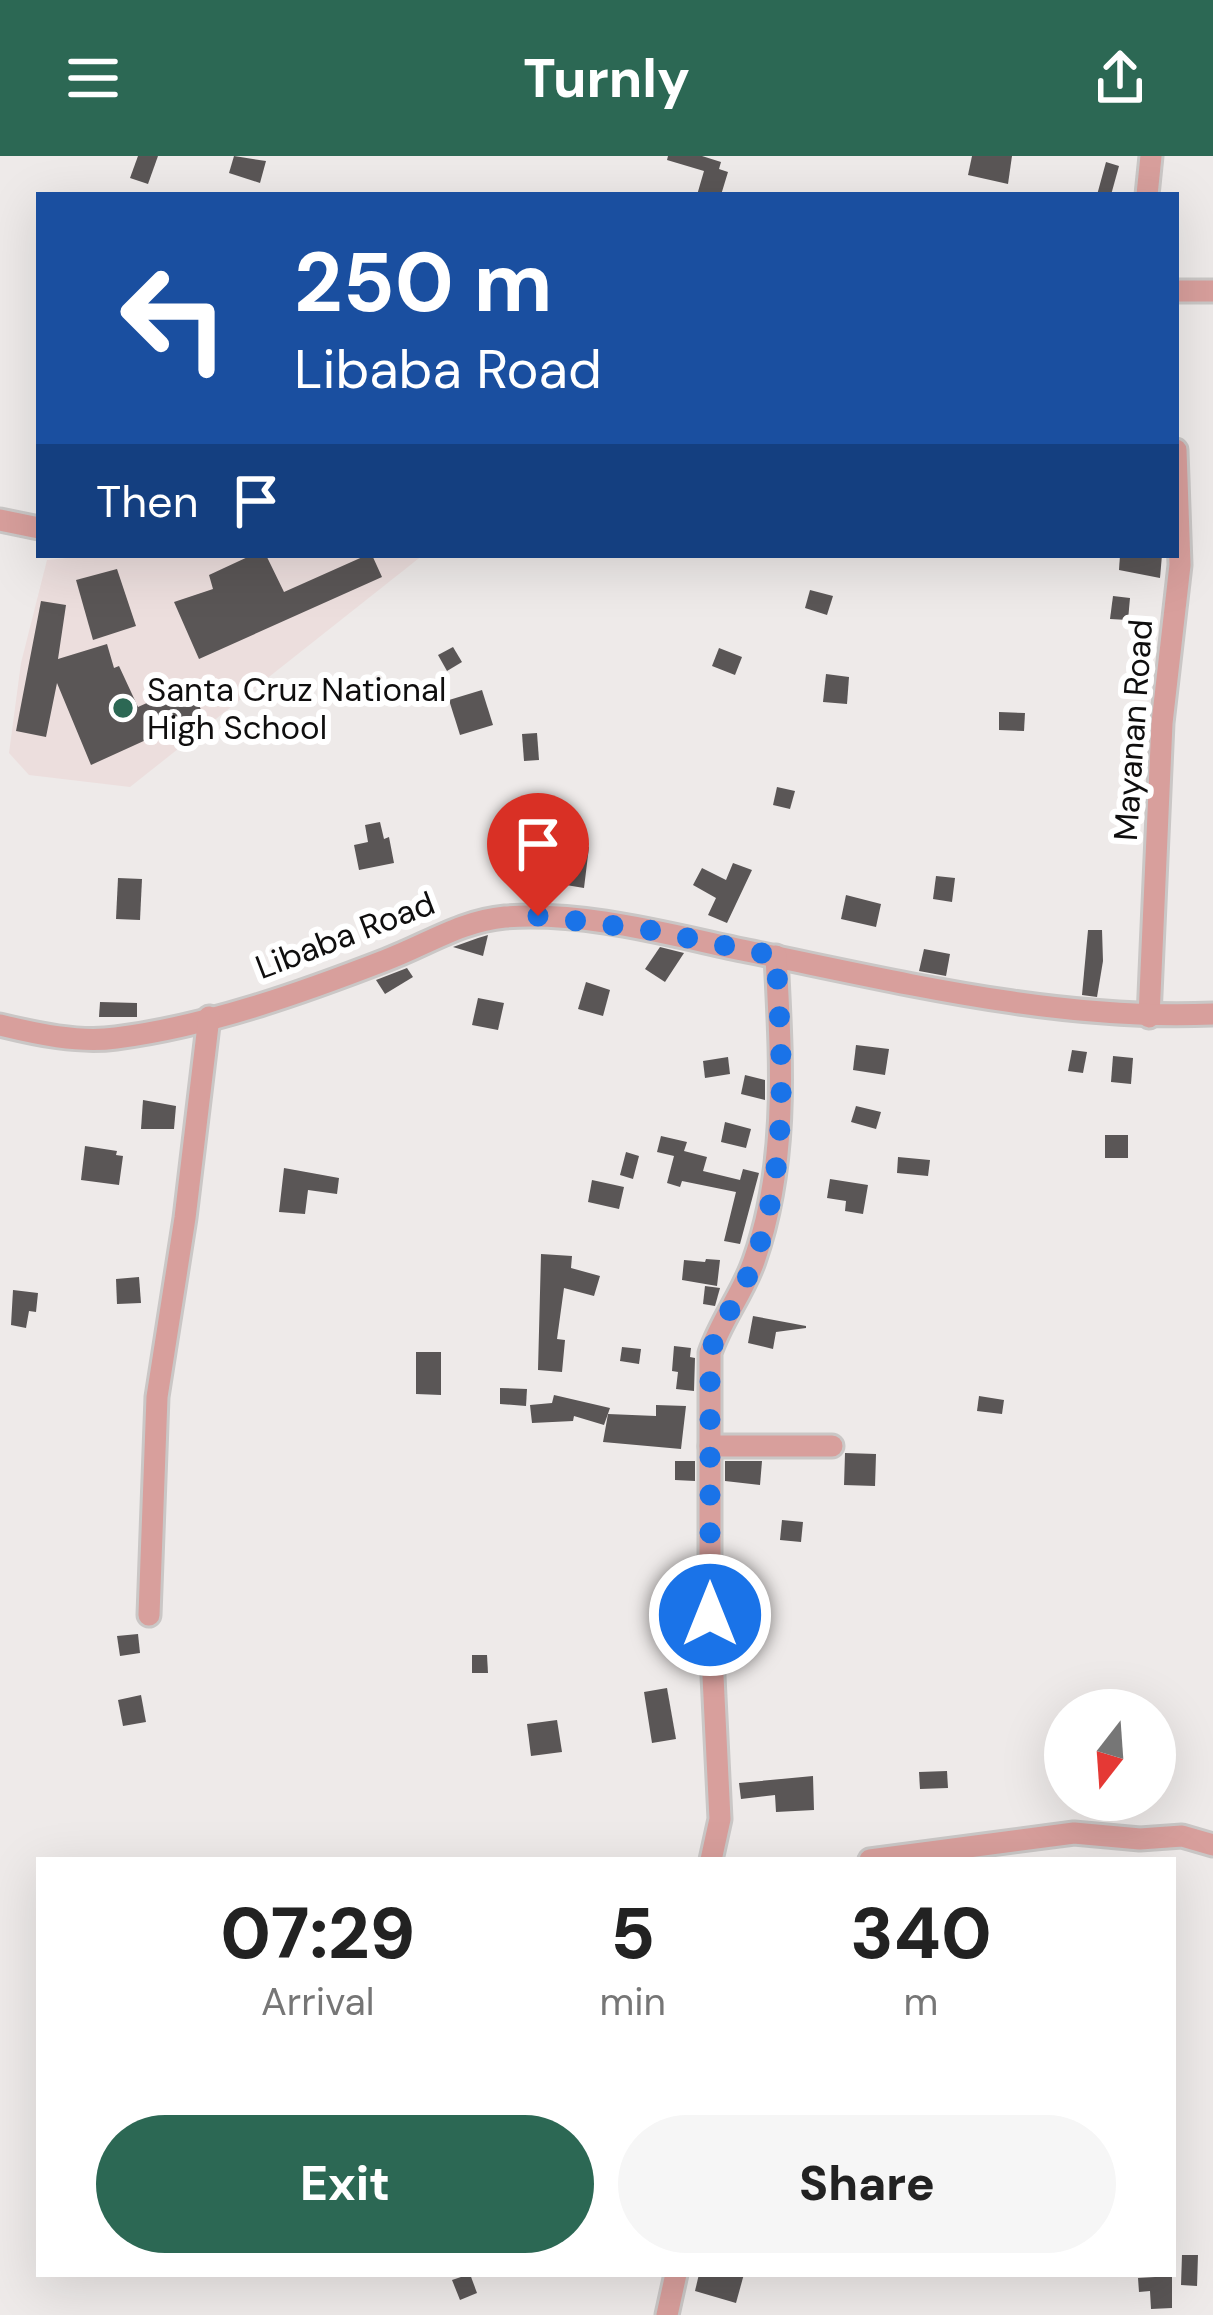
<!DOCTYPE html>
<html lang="en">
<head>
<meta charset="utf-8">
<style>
  :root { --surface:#fff; --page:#f6f6f6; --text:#222; --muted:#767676; --accent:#2c6854 }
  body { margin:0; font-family:"DM Sans",sans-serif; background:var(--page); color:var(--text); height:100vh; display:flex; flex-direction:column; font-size:45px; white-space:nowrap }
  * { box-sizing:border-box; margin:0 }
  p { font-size:39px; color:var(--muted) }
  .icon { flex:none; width:66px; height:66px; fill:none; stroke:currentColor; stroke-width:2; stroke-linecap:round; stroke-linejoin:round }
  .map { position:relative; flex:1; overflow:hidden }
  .side { position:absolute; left:36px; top:1701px; width:1140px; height:420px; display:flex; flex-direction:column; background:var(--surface); border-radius:0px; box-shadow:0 12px 48px #0002 }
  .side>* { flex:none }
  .banner { position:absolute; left:36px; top:36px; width:1143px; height:366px; border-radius:0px; box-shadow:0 12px 48px #0002; background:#1a4fa0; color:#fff; overflow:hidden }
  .needle { width:78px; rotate:197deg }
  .fabs { position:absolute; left:1044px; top:1533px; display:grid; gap:24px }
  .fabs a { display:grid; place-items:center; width:132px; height:132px; border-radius:50%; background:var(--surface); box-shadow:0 12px 48px #0002; font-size:60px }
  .pin { position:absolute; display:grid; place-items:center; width:102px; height:102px; color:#fff; margin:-123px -51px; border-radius:50% 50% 50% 0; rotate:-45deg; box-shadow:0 0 12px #0007 }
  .pin .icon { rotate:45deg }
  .me { position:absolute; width:132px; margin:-66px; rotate:0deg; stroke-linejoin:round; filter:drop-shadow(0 0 9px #0008) }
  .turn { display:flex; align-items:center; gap:42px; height:252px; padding:0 60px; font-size:54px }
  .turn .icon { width:156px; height:156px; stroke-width:2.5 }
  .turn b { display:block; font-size:84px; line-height:102px }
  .then { display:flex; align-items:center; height:114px; padding:0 60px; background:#0003; gap:24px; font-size:45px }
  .eta { display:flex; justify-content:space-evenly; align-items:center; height:204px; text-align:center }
  .eta b { font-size:72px; font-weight:800; line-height:84px }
  .action { display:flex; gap:24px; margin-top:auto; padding:24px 60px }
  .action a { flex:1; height:138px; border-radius:72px; background:var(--accent); color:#fff; font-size:48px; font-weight:800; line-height:138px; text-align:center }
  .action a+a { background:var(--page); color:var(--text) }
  header { display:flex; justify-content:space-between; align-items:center; height:156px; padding:0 60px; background:var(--accent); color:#fff; font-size:54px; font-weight:800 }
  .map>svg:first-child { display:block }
  .built { fill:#ecdedd }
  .building { fill:#5a5656 }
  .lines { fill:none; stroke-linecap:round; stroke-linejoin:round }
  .minor-casing { stroke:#cac7c6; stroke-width:27 }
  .minor { stroke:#d89f9c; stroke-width:21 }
  .route { stroke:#1a73e8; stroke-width:21; stroke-dasharray:0 37.8 }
  .poi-dot { fill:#2c6854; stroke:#fff; stroke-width:4.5 }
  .labels { text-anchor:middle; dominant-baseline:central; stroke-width:12; stroke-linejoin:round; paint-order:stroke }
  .poi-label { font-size:33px; fill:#0f0e0e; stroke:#fff; text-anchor:start }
  .street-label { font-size:33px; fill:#0f0e0e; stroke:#fff }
</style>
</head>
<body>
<header><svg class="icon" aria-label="menu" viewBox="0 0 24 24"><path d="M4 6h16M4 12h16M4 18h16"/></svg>Turnly<svg class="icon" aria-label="share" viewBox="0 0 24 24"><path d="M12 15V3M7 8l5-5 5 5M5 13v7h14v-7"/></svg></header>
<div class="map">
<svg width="1213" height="2159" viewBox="0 0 1213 2159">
  <rect width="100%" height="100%" fill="#eeeae9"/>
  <polygon class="built" points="98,399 423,399 130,631 29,619 9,597 21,507 47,404"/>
  <g class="building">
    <polygon points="138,0 158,0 148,28 130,22"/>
    <polygon points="234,0 266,5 260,27 229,17"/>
    <polygon points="668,0 702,0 721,6 719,13 728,16 721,39 697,39 704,15 667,4"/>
    <polygon points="972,0 1012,0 1008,28 968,19"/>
    <polygon points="1106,6 1119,10 1111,39 1097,39"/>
    <polygon points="252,399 266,399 284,436 367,399 372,399 382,421 199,503 174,446 213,433 209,419"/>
    <polygon points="1120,399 1162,399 1160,422 1119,414"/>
    <polygon points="117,413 136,470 93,484 76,424"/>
    <polygon points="810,434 833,440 827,459 805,452"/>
    <polygon points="1113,440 1130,442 1128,464 1110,463"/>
    <polygon points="41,445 66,449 58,503 107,488 114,512 119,510 138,551 189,528 203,558 91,609 57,527 46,581 16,575"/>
    <polygon points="453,491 462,506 447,515 438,499"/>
    <polygon points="719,492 742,501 735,519 712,510"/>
    <polygon points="826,518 849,521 847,548 823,546"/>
    <polygon points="482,534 493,569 460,579 449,544"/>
    <polygon points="999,556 1025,557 1024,575 999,574"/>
    <polygon points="537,577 539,604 524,605 522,578"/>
    <polygon points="777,631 795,635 790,653 773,649"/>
    <polygon points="553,646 556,663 532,667 529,650"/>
    <polygon points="380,666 384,683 389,681 394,707 359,714 354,689 368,686 365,669"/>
    <polygon points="574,689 589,691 584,732 560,728 562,720 553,719 556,699 573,700"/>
    <polygon points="733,707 752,714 727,767 708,759 716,742 693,729 702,712 726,724"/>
    <polygon points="936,720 955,722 952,746 933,743"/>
    <polygon points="118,722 142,723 140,764 116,763"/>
    <polygon points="846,739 881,748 876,771 841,763"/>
    <polygon points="1088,774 1102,774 1103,805 1097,841 1082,839"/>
    <polygon points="488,779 483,800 453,791 478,782"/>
    <polygon points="660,791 684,797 665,826 645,813"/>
    <polygon points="924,793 950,798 946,820 919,815"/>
    <polygon points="407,812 413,821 385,838 376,824"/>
    <polygon points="586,826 610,834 603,860 578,853"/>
    <polygon points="478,842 504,847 498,874 472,869"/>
    <polygon points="100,846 137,847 137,861 99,861"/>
    <polygon points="856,889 889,893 885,919 853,914"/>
    <polygon points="1072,894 1087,896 1083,917 1068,915"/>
    <polygon points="1113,900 1133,902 1131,928 1111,926"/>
    <polygon points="728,901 730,918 705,922 703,905"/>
    <polygon points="745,919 765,924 765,944 741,938"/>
    <polygon points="143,944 176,950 174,973 141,973"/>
    <polygon points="856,950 881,956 876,973 851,966"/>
    <polygon points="725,966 751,973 746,992 721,986"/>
    <rect x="1105" y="979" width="23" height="23"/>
    <polygon points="661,980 687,986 684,995 707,1001 703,1015 740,1024 743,1013 759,1017 740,1088 724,1085 736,1036 682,1025 680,1031 667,1027 674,1000 657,996"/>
    <polygon points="85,990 117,995 116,999 123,1000 119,1029 81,1024"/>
    <polygon points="626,996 639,1000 633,1023 620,1019"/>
    <polygon points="898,1001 930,1004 928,1020 897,1017"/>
    <polygon points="284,1012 339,1022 337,1038 308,1034 305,1058 279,1056"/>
    <polygon points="830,1023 868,1029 863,1058 845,1055 846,1045 827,1042"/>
    <polygon points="592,1024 624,1031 619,1053 588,1046"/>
    <polygon points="541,1098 572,1100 571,1112 600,1120 594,1140 564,1132 557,1183 565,1184 562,1216 538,1214"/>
    <polygon points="706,1103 720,1104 717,1130 682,1124 684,1104 705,1106"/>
    <polygon points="139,1121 141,1147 117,1148 116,1123"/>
    <polygon points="705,1130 720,1132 715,1150 703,1148"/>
    <polygon points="13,1134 38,1137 36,1156 29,1155 26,1172 11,1169"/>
    <polygon points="753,1160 806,1170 806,1172 776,1176 773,1193 748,1187"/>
    <polygon points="674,1190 691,1192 690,1201 695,1202 694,1235 676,1233 678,1216 672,1215"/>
    <polygon points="622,1191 641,1193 639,1208 620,1205"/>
    <polygon points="416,1196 441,1196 441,1239 416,1238"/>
    <polygon points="500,1232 527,1233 526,1250 500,1248"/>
    <polygon points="554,1239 610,1252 604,1269 574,1260 573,1265 532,1267 530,1249 552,1247"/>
    <polygon points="979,1240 1004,1244 1002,1258 977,1255"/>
    <polygon points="656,1249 686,1250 681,1293 603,1286 608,1258 656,1260"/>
    <polygon points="845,1297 876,1298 875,1330 844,1329"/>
    <polygon points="675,1305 695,1305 695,1325 675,1324"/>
    <polygon points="725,1305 762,1305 760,1329 725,1325"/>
    <polygon points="782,1364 803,1366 801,1386 780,1384"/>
    <polygon points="138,1478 140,1497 120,1500 117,1480"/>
    <polygon points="472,1499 487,1499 488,1517 472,1517"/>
    <polygon points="667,1532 676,1583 652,1587 644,1536"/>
    <polygon points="141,1539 146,1566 123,1570 118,1544"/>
    <polygon points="557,1564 562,1596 531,1600 527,1568"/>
    <polygon points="947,1615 948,1632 920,1633 919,1616"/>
    <polygon points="813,1620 814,1654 776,1656 775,1639 741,1643 739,1627"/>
    <polygon points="1182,2099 1198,2099 1197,2130 1181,2129"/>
    <polygon points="470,2118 477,2137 460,2144 452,2124"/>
    <polygon points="699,2118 744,2118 736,2147 695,2135"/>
    <polygon points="1172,2120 1172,2152 1151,2153 1150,2135 1139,2136 1138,2122"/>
  </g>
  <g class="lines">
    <defs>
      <g id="minor">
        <polyline points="1147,39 1151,0"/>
        <polyline points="1176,135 1213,135"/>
        <polyline points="0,364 39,372"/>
        <polyline points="1149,861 1162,567 1180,409 1176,294"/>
        <path d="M0,869C37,878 78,887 116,882C208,870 301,837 386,804C426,789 461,765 505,761C585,755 670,779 747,795C900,826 1056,865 1213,858"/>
        <polyline points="710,1290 832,1290"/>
        <polyline points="149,1459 157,1241 185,1062 209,861"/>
        <path d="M711,1704L720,1663L710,1459V1197C721,1164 743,1137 754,1105C789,1006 781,902 776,800"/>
        <polyline points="870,1704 1074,1677 1140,1683 1182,1680 1213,1689"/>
        <polyline points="667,2159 676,2118"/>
      </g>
    </defs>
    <use href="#minor" class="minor-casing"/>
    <use href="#minor" class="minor"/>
  </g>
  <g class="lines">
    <path class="route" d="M538,760L649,774L776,800C782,902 790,1007 754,1105C743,1137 721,1164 710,1197V1459"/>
  </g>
  <circle class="poi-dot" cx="123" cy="552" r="12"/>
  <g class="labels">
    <g class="poi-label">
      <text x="147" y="533">Santa Cruz National<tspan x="147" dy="38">High School</tspan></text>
    </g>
    <g class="street-label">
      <text transform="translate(1133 574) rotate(-86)">Mayanan Road</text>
      <text transform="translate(345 779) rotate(-21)">Libaba Road</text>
    </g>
  </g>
</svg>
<div class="fabs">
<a><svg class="needle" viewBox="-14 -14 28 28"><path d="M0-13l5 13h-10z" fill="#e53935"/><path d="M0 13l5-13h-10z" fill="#767676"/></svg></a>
</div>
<div class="pin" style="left:538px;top:760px;background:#d93025"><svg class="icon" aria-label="arrive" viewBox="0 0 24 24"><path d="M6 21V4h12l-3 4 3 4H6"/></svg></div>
<svg class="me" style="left:710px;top:1459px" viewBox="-20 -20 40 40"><circle r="17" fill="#1a73e8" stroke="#fff" stroke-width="3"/><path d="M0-11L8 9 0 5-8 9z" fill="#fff"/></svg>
<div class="banner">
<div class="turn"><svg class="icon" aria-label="left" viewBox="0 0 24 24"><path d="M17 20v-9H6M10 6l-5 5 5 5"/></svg><div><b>250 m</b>Libaba Road</div></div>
<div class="then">Then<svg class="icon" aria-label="arrive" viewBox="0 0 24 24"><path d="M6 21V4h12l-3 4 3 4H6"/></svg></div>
</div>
<section class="side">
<div class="eta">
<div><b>07:29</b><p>Arrival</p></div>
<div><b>5</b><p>min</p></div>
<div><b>340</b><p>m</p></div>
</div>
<div class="action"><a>Exit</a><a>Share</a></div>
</section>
</div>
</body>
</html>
